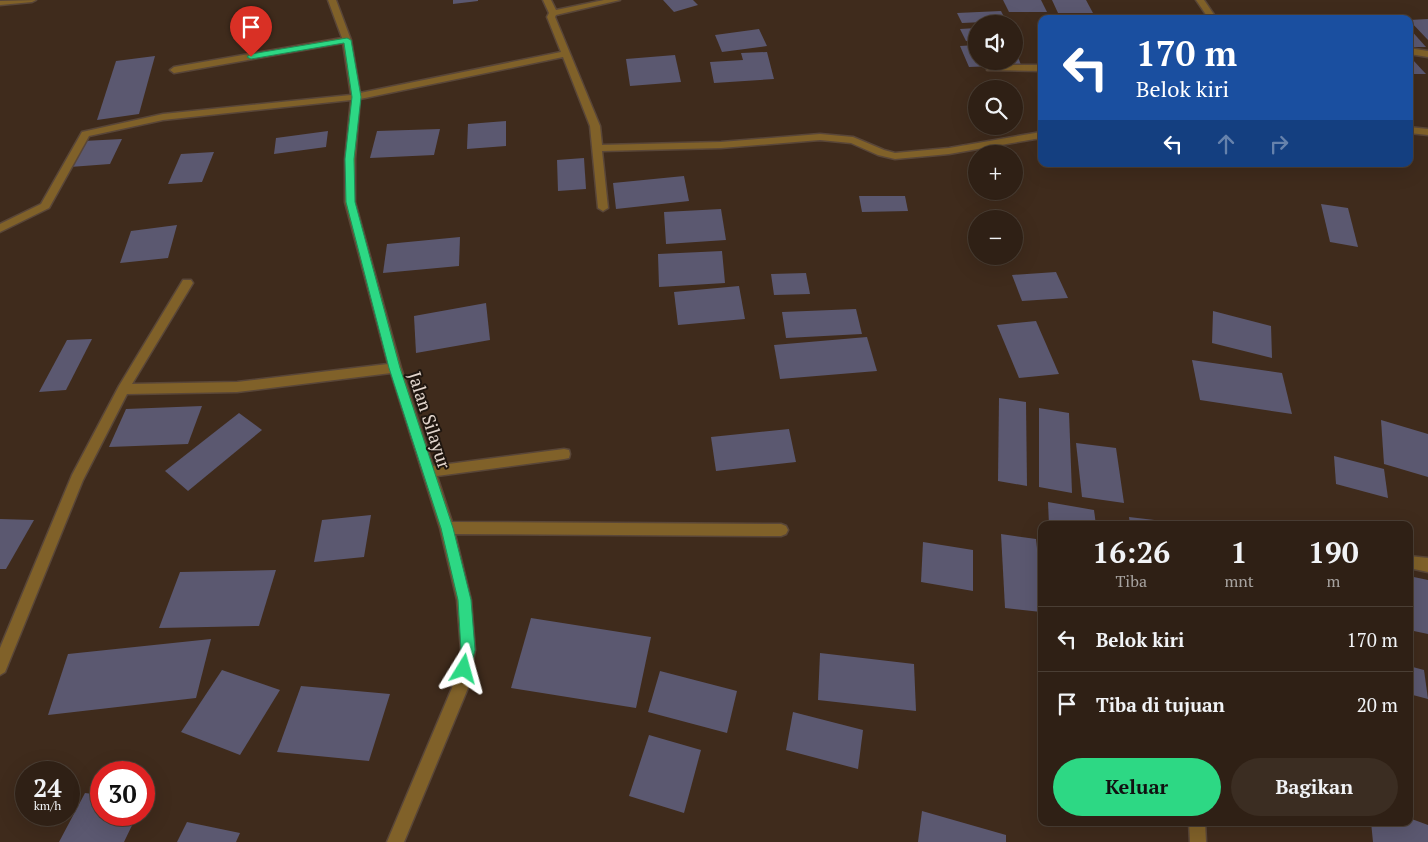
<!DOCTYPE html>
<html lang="id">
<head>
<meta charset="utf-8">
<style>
  :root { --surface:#2f2015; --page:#3b2d22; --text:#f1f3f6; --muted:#a7a3a0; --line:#4a3e34; --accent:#2dd884 }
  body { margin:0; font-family:"PT Serif",serif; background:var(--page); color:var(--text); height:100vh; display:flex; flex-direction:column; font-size:19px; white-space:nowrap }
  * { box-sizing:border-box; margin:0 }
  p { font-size:16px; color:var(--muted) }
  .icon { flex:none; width:28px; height:28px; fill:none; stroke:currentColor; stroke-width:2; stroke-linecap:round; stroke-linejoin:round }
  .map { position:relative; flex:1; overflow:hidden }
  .details { position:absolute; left:1038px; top:521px; width:375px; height:305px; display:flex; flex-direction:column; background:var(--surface); border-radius:10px; box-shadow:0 5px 20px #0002,0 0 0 1px var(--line) }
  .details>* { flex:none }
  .banner { position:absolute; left:1038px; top:15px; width:375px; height:152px; border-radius:10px; box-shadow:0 5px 20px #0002,0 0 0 1px var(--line); background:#1a4fa0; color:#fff; overflow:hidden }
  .buttons { position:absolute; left:968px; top:15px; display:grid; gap:10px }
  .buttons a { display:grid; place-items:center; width:55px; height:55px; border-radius:50%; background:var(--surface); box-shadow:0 5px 20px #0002,0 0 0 1px var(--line); font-size:25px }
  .speed { position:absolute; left:15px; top:761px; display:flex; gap:10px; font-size:25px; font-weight:700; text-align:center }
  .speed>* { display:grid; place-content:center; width:65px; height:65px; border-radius:50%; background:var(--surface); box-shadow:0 5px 20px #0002,0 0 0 1px var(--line); line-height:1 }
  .speed small { font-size:12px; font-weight:400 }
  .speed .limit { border:8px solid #d22; background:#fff; color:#111 }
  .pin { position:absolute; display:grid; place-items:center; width:42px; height:42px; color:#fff; margin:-51px -21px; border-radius:50% 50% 50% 0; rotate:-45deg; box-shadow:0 0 5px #0007 }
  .pin .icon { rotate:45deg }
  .me { position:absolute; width:55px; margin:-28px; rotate:8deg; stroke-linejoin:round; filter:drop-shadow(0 0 4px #0008) }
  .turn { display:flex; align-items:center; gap:18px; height:105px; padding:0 15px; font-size:22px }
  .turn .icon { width:65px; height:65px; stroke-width:2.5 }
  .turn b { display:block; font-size:35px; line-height:42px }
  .lanes { display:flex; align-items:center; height:48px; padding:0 15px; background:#0003; justify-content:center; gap:25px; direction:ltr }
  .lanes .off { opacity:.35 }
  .eta { display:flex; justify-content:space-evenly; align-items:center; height:85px; text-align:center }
  .eta b { font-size:30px; font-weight:800; line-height:35px }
  .cta { display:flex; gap:10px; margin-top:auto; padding:10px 15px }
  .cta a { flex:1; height:58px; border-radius:30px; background:var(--accent); color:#111; font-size:20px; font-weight:800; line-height:58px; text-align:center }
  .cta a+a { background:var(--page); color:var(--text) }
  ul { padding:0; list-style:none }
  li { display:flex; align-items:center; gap:15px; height:65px; padding:0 15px; border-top:1px solid var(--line) }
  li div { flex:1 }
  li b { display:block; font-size:19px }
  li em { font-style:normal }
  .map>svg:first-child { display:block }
  .building { fill:#5b5870 }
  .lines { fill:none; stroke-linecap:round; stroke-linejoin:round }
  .street-casing { stroke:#594638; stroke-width:3 }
  .street { fill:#806129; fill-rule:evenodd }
  .route { fill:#2dd884; stroke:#1d8c56 }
  .labels { text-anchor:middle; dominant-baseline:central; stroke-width:4; stroke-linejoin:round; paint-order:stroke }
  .street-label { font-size:18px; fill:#e3d6cd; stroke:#1f160f }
</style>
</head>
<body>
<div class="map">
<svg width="1428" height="842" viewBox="0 0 1428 842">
  <rect width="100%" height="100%" fill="#3f2b1c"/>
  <g class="building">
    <polygon points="453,0 478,0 478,1 453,4"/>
    <polygon points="663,0 693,0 698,5 674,12"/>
    <polygon points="1003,0 1041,0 1047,12 1009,12"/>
    <polygon points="1052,0 1086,0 1093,13 1058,13"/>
    <polygon points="1001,11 1006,21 962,23 957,13"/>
    <polygon points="1428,19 1428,40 1409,20"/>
    <polygon points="976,28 976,40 966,41 960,29"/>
    <polygon points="1409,28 1426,47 1409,47"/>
    <polygon points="759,29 767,46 722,52 715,35"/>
    <polygon points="976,45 976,61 993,61 995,66 969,67 960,46"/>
    <polygon points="1014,46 1021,65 999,64 999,61 1014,61"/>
    <polygon points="767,52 774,79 714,83 710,62 743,60 741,53"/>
    <polygon points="675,55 681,82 630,86 626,59"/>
    <polygon points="155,56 139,114 97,120 116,61"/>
    <polygon points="1409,59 1412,59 1426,74 1409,74"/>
    <polygon points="506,121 506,146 467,149 468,124"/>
    <polygon points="440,129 434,155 370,158 377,131"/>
    <polygon points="328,131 326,147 274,154 276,138"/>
    <polygon points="122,139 110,164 70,167 83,141"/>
    <polygon points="214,152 202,182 168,184 181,154"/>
    <polygon points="584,158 586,189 558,191 557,160"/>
    <polygon points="684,176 689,201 616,209 613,183"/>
    <polygon points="859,196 905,196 908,211 862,212"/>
    <polygon points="1321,204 1348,208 1358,247 1330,242"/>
    <polygon points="721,209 726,240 666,244 664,212"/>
    <polygon points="177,225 168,258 120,263 131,231"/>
    <polygon points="460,237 459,266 383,273 387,244"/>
    <polygon points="722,251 725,283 659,287 658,254"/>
    <polygon points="1056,272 1068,298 1022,301 1012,275"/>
    <polygon points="806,273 810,294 774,295 771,274"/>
    <polygon points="739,286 745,319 678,325 674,292"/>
    <polygon points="486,303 490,340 416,353 414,316"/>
    <polygon points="856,309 862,334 786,338 782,312"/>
    <polygon points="1213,311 1271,326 1272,358 1212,343"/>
    <polygon points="1036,321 1059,374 1019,378 997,325"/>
    <polygon points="867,337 877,371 780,379 774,345"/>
    <polygon points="92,339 66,390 39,392 67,340"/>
    <polygon points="1192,360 1282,373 1292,414 1200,400"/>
    <polygon points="999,398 1026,402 1027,486 998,481"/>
    <polygon points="202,406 188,444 109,447 126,409"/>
    <polygon points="1039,408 1069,413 1072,493 1039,487"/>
    <polygon points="239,413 262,430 188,491 165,471"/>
    <polygon points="1381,420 1428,434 1428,477 1384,464"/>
    <polygon points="789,429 796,462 716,471 711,437"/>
    <polygon points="1076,443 1116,448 1124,503 1082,497"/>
    <polygon points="1334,456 1384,469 1388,498 1336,484"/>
    <polygon points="1048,502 1094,510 1096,525 1049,525"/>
    <polygon points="371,515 364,557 314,562 322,520"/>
    <polygon points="1129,517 1180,523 1180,525 1130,525"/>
    <polygon points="0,519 34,520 6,569 0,569"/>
    <polygon points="1001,534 1036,539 1041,586 1041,612 1005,608"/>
    <polygon points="923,542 973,550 973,591 921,582"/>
    <polygon points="276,570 259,626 159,628 180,572"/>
    <polygon points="1409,576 1428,580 1428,634 1409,630"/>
    <polygon points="531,618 651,637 636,708 511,688"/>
    <polygon points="211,639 196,698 48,715 68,654"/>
    <polygon points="820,653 914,664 916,711 818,700"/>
    <polygon points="1409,666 1424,670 1428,699 1409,694"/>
    <polygon points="222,670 280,690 240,755 181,732"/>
    <polygon points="660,671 737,691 727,733 648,712"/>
    <polygon points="301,686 390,694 369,761 277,752"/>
    <polygon points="793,712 863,730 858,769 786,750"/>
    <polygon points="649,735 701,750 684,813 629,796"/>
    <polygon points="85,793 101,795 101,815 137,815 124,842 59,842"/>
    <polygon points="922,811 1006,835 1006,842 918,842"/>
    <polygon points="1409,818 1428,825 1428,842 1373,842 1371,822 1409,822"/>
    <polygon points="187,822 240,833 236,842 177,842"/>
  </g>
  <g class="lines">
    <defs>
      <g id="street">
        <polygon points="36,0 32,2 0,5 0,1"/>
        <polygon points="328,0 336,0 351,40 360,93 561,52 547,17 549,13 543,0 551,0 556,10 604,0 620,0 556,15 555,17 600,126 602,145 721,142 820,134 853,137 884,150 895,153 949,148 1041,132 1041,138 949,154 895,159 878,155 851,143 820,140 721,148 602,151 608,208 603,211 598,208 590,126 563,57 360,99 355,159 355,202 401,368 433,466 564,449 569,450 570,454 569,458 564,459 437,476 452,522 781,524 786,526 788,530 786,534 781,536 455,534 471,600 475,650 468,688 404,842 387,842 452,688 461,650 457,600 440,528 391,373 237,392 127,394 83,480 5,672 0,675 0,648 72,475 119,386 183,280 191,280 193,283 132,384 237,382 388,364 345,202 345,159 351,100 163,120 89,136 49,208 0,232 0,224 41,204 82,132 163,114 351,95 343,43 174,73 170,70 174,67 342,38"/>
        <polygon points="1196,0 1204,0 1217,19 1209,19"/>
        <polygon points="1409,48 1428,51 1428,57 1409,54"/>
        <polygon points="990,65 1041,65 1041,71 987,70 987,66"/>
        <polygon points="1409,127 1428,129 1428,135 1409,133"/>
        <polygon points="1409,556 1428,558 1428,572 1409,568"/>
        <polygon points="1189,822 1205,822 1206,842 1190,842"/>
      </g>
    </defs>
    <use href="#street" class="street-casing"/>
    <use href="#street" class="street"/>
  </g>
  <polygon class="route" points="347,38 351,40 361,97 354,159 355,202 400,368 453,528 471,600 475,650 469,674 464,676 459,674 457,669 461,650 458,600 441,528 389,368 346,202 345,159 352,97 344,43 251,59 247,57 251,54"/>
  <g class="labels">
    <g class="street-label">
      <text transform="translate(430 420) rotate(72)">Jalan Silayur</text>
    </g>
  </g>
</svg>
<div class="buttons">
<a><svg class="icon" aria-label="sound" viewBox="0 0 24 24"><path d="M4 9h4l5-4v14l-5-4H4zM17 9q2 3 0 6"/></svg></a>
<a><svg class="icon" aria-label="search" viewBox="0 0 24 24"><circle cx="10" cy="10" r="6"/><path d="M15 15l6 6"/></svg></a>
<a>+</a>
<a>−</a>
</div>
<div class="speed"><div>24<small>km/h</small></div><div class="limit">30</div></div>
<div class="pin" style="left:251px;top:57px;background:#d93025"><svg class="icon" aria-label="arrive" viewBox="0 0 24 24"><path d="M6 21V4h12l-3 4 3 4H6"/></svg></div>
<svg class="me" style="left:464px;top:669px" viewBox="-20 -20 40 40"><path d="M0-17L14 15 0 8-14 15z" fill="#2dd884" stroke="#fff" stroke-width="4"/></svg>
<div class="banner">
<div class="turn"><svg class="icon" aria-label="left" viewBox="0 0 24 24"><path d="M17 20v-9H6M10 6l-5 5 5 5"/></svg><div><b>170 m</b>Belok kiri</div></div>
<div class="lanes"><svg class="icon" aria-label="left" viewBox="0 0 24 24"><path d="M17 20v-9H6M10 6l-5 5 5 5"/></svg><svg class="icon off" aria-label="ahead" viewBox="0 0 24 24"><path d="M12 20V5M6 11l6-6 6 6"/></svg><svg class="icon off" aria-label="right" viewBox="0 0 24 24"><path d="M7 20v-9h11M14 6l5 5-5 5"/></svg></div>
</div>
<section class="details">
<div class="eta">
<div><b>16:26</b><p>Tiba</p></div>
<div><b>1</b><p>mnt</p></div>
<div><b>190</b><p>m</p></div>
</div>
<ul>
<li><svg class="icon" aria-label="left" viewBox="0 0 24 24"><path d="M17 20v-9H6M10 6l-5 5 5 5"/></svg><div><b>Belok kiri</b></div><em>170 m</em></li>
<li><svg class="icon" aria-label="arrive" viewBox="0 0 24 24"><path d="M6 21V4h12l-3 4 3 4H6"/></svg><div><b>Tiba di tujuan</b></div><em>20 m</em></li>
</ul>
<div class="cta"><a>Keluar</a><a>Bagikan</a></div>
</section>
</div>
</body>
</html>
